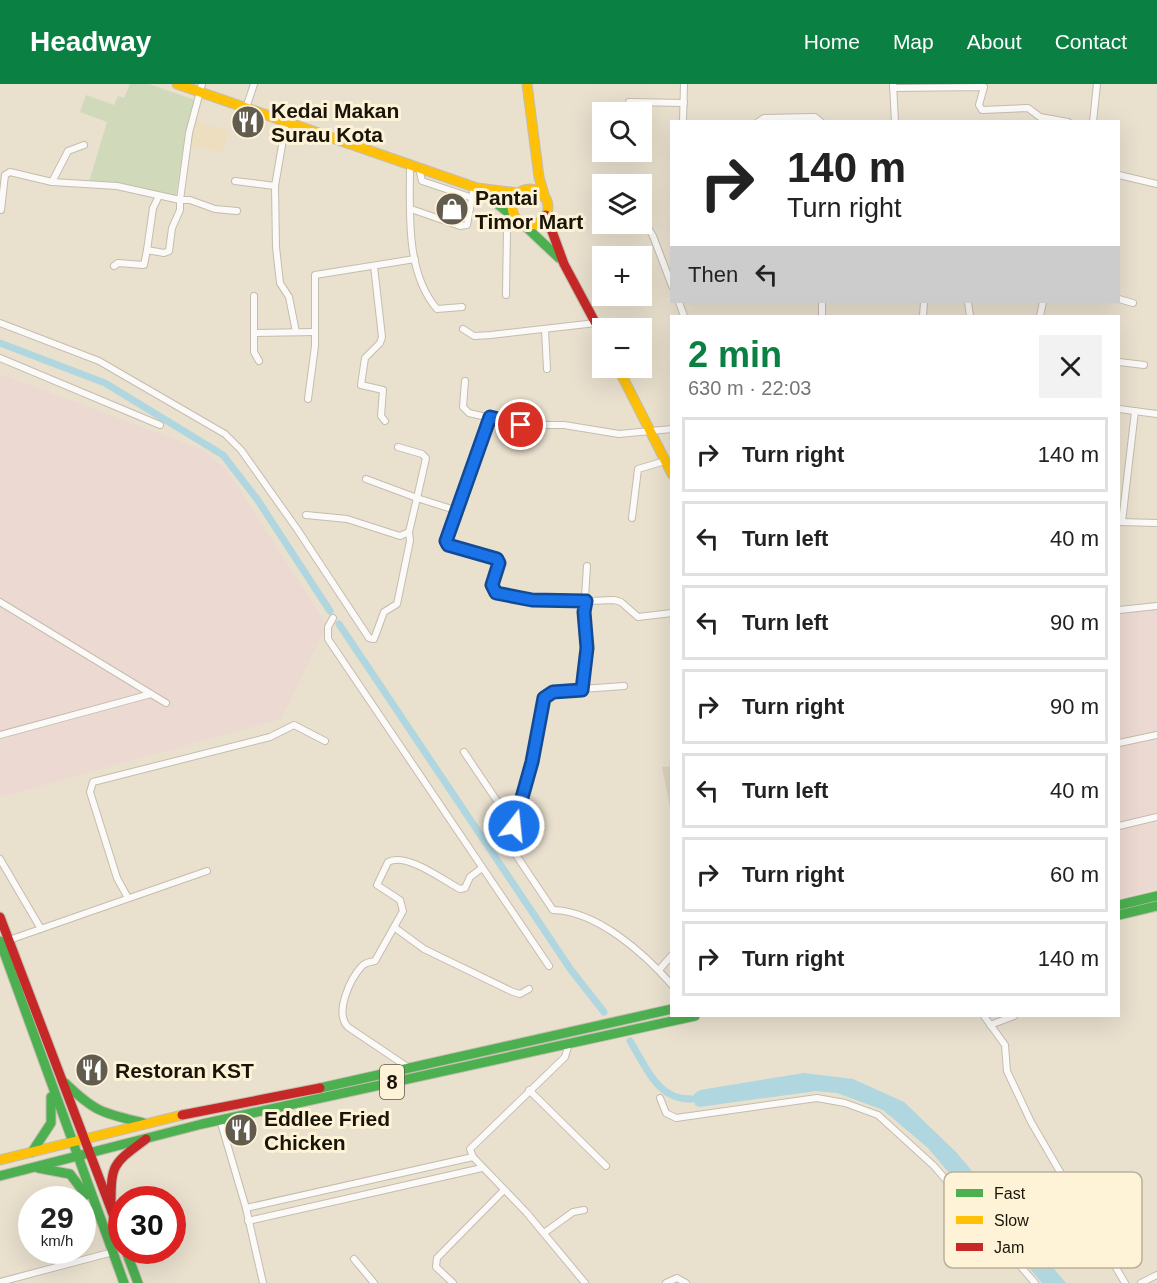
<!DOCTYPE html>
<html lang="en">
<head>
<meta charset="utf-8">
<style>
  :root { --surface:#fff; --page:#f2f2f2; --text:#222; --muted:#767676; --line:#e0e0e0; --accent:#0b8043 }
  body { margin:0; font-family:Helvetica,sans-serif; background:var(--page); color:var(--text); height:100vh; display:flex; flex-direction:column; font-size:22px; white-space:nowrap }
  * { box-sizing:border-box; margin:0 }
  p { font-size:20px; color:var(--muted) }
  .icon { flex:none; width:33px; height:33px; fill:none; stroke:currentColor; stroke-width:2; stroke-linecap:round; stroke-linejoin:round }
  .map { position:relative; flex:1; overflow:hidden }
  .sheet { position:absolute; left:670px; top:231px; width:450px; height:702px; display:flex; flex-direction:column; background:var(--surface); border-radius:0px; box-shadow:0 6px 24px #0002 }
  .sheet>* { flex:none }
  .top-card { position:absolute; left:670px; top:36px; width:450px; height:183px; border-radius:0px; box-shadow:0 6px 24px #0002; background:#fff; color:var(--text); overflow:hidden }
  .buttons { position:absolute; left:592px; top:18px; display:grid; gap:12px }
  .buttons a { display:grid; place-items:center; width:60px; height:60px; border-radius:0px; background:var(--surface); box-shadow:0 6px 24px #0002; font-size:30px }
  .speed { position:absolute; left:18px; top:1102px; display:flex; gap:12px; font-size:30px; font-weight:700; text-align:center }
  .speed>* { display:grid; place-content:center; width:78px; height:78px; border-radius:50%; background:var(--surface); box-shadow:0 6px 24px #0002; line-height:1 }
  .speed small { font-size:15px; font-weight:400 }
  .speed .limit { border:9px solid #d22; background:#fff; color:#111 }
  .pin { position:absolute; display:grid; place-items:center; width:51px; height:51px; color:#fff; margin:-26px; border:3px solid #fff; border-radius:50%; box-shadow:0 2px 6px #0007 }
  .me { position:absolute; width:66px; margin:-33px; rotate:16deg; stroke-linejoin:round; filter:drop-shadow(0 0 4px #0008) }
  .turn { display:flex; align-items:center; gap:21px; height:126px; padding:0 18px; font-size:27px }
  .turn .icon { width:78px; height:78px; stroke-width:2.5 }
  .turn b { display:block; font-size:42px; line-height:51px }
  .then { display:flex; align-items:center; height:57px; padding:0 18px; background:#0003; gap:12px; font-size:22px }
  .round { display:grid; place-items:center; flex:none; width:63px; height:63px; border-radius:0px; background:var(--page) }
  .head { display:flex; align-items:center; justify-content:space-between; height:102px; padding:0 18px }
  h1 { font-size:36px; font-weight:700; line-height:45px; color:var(--accent) }
  ul { padding:0; list-style:none }
  li { display:flex; align-items:center; gap:18px; height:75px; margin:0 12px 9px; padding:0 6px; border:3px solid var(--line); border-radius:0px }
  li div { flex:1 }
  li b { display:block; font-size:22px }
  li em { font-style:normal }
  header { display:flex; align-items:center; gap:36px; box-sizing:border-box; height:84px; padding:0 30px; background:var(--accent); color:#fff }
  header strong { font-size:28px }
  nav { display:flex; gap:33px; margin-inline-start:auto; font-size:21px }
  .map>svg:first-child { display:block }
  .commercial { fill:#ecd9d2 }
  .built { fill:#eddec0 }
  .medical { fill:#dcd1be }
  .green { fill:#d0dabb }
  .water { fill:#b0d6e0 }
  .lines { fill:none; stroke-linecap:round; stroke-linejoin:round }
  .canal { stroke:#b0d6e0; stroke-width:7 }
  .street-casing { stroke:#c4bdaf; stroke-width:8 }
  .fast-casing { stroke:#c4bdaf; stroke-width:11 }
  .slow-casing { stroke:#c4bdaf; stroke-width:11 }
  .jam-casing { stroke:#c4bdaf; stroke-width:11 }
  .street { stroke:#fcfaf8; stroke-width:6 }
  .fast { stroke:#4caf50; stroke-width:9 }
  .slow { stroke:#ffc107; stroke-width:9 }
  .jam { stroke:#c62828; stroke-width:9 }
  .route-casing { stroke:#114b97; stroke-width:15 }
  .route { stroke:#1a73e8; stroke-width:10 }
  .labels { text-anchor:middle; dominant-baseline:central; stroke-width:6; stroke-linejoin:round; paint-order:stroke }
  .shield { fill:#fef2d7; stroke:#5e5747; stroke-width:1.5 }
  .shield-label { font-size:20px; font-weight:bold; fill:#1a1509 }
  .poi-label { font-size:21px; font-weight:bold; fill:#1a1509; stroke:#fef2d7; text-anchor:start }
  .key { fill:#fef2d7; stroke:#bab099; stroke-width:1.5 }
  .key-label { font-size:16px; fill:#1a1509 }
</style>
</head>
<body>
<header>
<strong>Headway</strong>
<nav><a>Home</a><a>Map</a><a>About</a><a>Contact</a></nav>
</header>
<div class="map">
<svg width="1157" height="1199" viewBox="0 0 1157 1199">
  <rect width="100%" height="100%" fill="#e9e0ce"/>
  <g class="commercial">
    <polygon points="0,290 201,365 226,385 327,541 281,635 0,713"/>
    <polygon points="1157,522 1157,805 1119,814 1119,526"/>
  </g>
  <polygon class="built" points="195,37 229,47 223,69 190,61"/>
  <polygon class="medical" points="672,682 672,733 662,683"/>
  <polygon class="green" points="130,0 149,0 198,17 186,47 176,111 89,98 107,38 80,28 86,11 114,21 118,12 124,14"/>
  <polygon class="water" points="804,989 853,995 904,1018 956,1068 1066,1199 1042,1199 928,1064 883,1026 837,1009 816,1007 699,1023 695,1021 694,1010 700,1006"/>
  <g class="lines">
    <g class="canal">
      <polyline points="0,259 105,299 223,371 257,415 330,527"/>
      <polyline points="339,540 571,886 604,928"/>
      <path d="M630,957C647,984 657,1017 694,1015"/>
    </g>
    <defs>
      <g id="street">
        <polyline points="893,0 895,38"/>
        <polyline points="893,4 984,3 979,21 982,26 1028,24 1040,33 1068,38"/>
        <polyline points="629,18 684,19"/>
        <polyline points="246,24 254,0"/>
        <polyline points="286,38 275,102 276,163 280,199 289,213 296,248"/>
        <polyline points="683,38 684,0"/>
        <polyline points="758,38 764,34 815,33 821,38"/>
        <polyline points="1093,38 1097,0"/>
        <path d="M410,81C410,127 405,188 437,225L462,223"/>
        <polyline points="419,84 422,97 473,114"/>
        <polyline points="1119,91 1157,100"/>
        <polyline points="235,97 275,102"/>
        <polyline points="52,98 68,67 84,61"/>
        <polyline points="411,125 460,142 467,141 474,103"/>
        <polyline points="1,126 5,91 10,88 52,98 117,102 180,116 189,49 202,0"/>
        <polyline points="642,134 653,152 672,202"/>
        <polyline points="147,166 153,124 159,112"/>
        <polyline points="114,182 118,179 144,181 147,166 164,169 169,167 172,144 180,126 180,116 190,116 215,125 237,127"/>
        <polyline points="374,182 382,253 380,259 365,274 361,301 383,306 381,332 385,337"/>
        <polyline points="506,211 507,145 511,131"/>
        <polyline points="254,212 254,268 259,277"/>
        <polyline points="1119,215 1133,219"/>
        <polyline points="679,218 684,232"/>
        <polyline points="822,218 822,232"/>
        <polyline points="968,218 970,232"/>
        <polyline points="923,232 924,218"/>
        <polyline points="1040,232 1043,218"/>
        <polyline points="0,239 99,277 225,350 241,366 297,445 369,554 374,555 384,528 397,520 410,457 409,448 417,414 455,426"/>
        <polyline points="463,245 474,252 491,251 596,239"/>
        <polyline points="545,245 547,285"/>
        <polyline points="254,249 315,248"/>
        <polyline points="0,274 160,341"/>
        <polyline points="1119,278 1144,281"/>
        <polyline points="465,297 463,323 469,329 521,341 564,341 619,350 672,345"/>
        <polyline points="308,315 315,262 315,191 415,175"/>
        <polyline points="1119,325 1157,330"/>
        <path d="M490,333L478,373L455,426L447,460L497,475L499,479L492,504C504,523 591,517 614,516L621,518L638,533L672,529"/>
        <polyline points="366,395 417,414 426,374 422,370 398,363"/>
        <polyline points="306,431 347,435 400,452 409,448"/>
        <polyline points="632,434 638,385 665,377"/>
        <polyline points="1120,438 1157,439"/>
        <polyline points="1122,438 1135,327"/>
        <polyline points="0,518 166,619"/>
        <polyline points="1119,526 1157,522"/>
        <polyline points="333,534 328,543 328,555 549,882"/>
        <path d="M624,602L553,607L544,614L532,678L508,759L553,826C597,827 644,869 672,901"/>
        <polyline points="582,606 587,564 584,528 587,482"/>
        <polyline points="0,651 151,610"/>
        <polyline points="1119,659 1157,651"/>
        <polyline points="464,668 514,742"/>
        <polyline points="1119,742 1157,733"/>
        <polyline points="0,775 41,845"/>
        <polyline points="128,814 117,794 90,708 93,698 270,653 294,641 325,657"/>
        <polyline points="394,843 424,865 513,908 520,910 529,905"/>
        <polyline points="9,856 207,787"/>
        <polyline points="659,886 672,871"/>
        <polyline points="984,932 1005,961 1007,987 1031,1038 1125,1199"/>
        <polyline points="990,941 1014,932"/>
        <polyline points="569,959 565,973 470,1065 473,1073 526,1128 585,1199"/>
        <path d="M409,984L348,943C334,929 350,895 362,882C366,878 370,878 375,877L403,827L400,816L377,801L388,778C406,768 443,796 460,805L465,804L470,793L482,784"/>
        <polyline points="529,1006 606,1082"/>
        <polyline points="660,1014 666,1029 676,1034 817,1014 845,1019 878,1031 934,1082 1035,1199"/>
        <polyline points="220,1036 246,1124 263,1199"/>
        <polyline points="246,1124 473,1073"/>
        <polyline points="248,1137 482,1084"/>
        <polyline points="544,1149 573,1128 584,1126"/>
        <polyline points="354,1175 374,1199"/>
        <polyline points="0,1198 113,1168"/>
        <polyline points="453,1199 436,1183 437,1174 504,1106"/>
        <polyline points="666,1199 677,1194 686,1199"/>
        <polyline points="1141,1199 1157,1191"/>
      </g>
      <g id="fast">
        <polyline points="481,107 515,134"/>
        <polyline points="524,141 559,174"/>
        <polyline points="1119,821 1157,812"/>
        <polyline points="1119,831 1157,822"/>
        <polyline points="0,857 124,1199"/>
        <path d="M65,999C96,1029 103,1029 144,1039"/>
        <polyline points="320,1004 672,925"/>
        <polyline points="32,1068 51,1039 51,1013"/>
        <polyline points="38,1084 70,1090 86,1111"/>
        <polyline points="0,1092 202,1040 695,932"/>
        <polyline points="126,1167 138,1199"/>
      </g>
      <g id="slow">
        <polyline points="177,0 477,104 519,109"/>
        <polyline points="527,0 539,93 545,114"/>
        <circle cx="530" cy="123" r="18"/>
        <polyline points="618,284 672,390"/>
        <polyline points="0,1076 182,1031"/>
      </g>
      <g id="jam">
        <polyline points="546,131 564,180 603,253"/>
        <polyline points="0,833 122,1154"/>
        <polyline points="182,1031 320,1004"/>
        <path d="M111,1121C111,1079 113,1080 146,1055"/>
      </g>
    </defs>
    <use href="#street" class="street-casing"/>
    <use href="#fast" class="fast-casing"/>
    <use href="#slow" class="slow-casing"/>
    <use href="#jam" class="jam-casing"/>
    <use href="#street" class="street"/>
    <use href="#fast" class="fast"/>
    <use href="#slow" class="slow"/>
    <use href="#jam" class="jam"/>
  </g>
  <g class="lines">
    <defs>
      <polyline id="route" points="514,742 532,678 544,614 553,608 582,606 587,564 584,528 586,517 532,516 496,509 492,501 499,479 497,475 448,461 446,457 490,333 521,341"/>
    </defs>
    <use href="#route" class="route-casing"/>
    <use href="#route" class="route"/>
  </g>
  <defs>
    <symbol id="restaurant-disc" viewBox="-11 -11 22 22"><circle r="9.5" fill="#625c4e" stroke="#fef2d7"/><path d="M-5-6h1v4h1v-4h1v4h1v-4h1v5L-1.5 .5V6h-2V.5L-5-1ZM5-6V6H3V1.5H1.5Q1.5-4 5-6Z" fill="#fff"/></symbol>
    <symbol id="shop-disc" viewBox="-11 -11 22 22"><circle r="9.5" fill="#625c4e" stroke="#fef2d7"/><path d="M-5-2.5h2.3a2.7 3.5 0 0 1 5.4 0H5L5.5 6h-11ZM-1.5-2.5h3a1.5 2.3 0 0 0-3 0Z" fill="#fff"/></symbol>
  </defs>
  <g fill-rule="evenodd">
    <use href="#restaurant-disc" x="229" y="19" width="38" height="38"/>
    <use href="#shop-disc" x="433" y="106" width="38" height="38"/>
    <use href="#restaurant-disc" x="73" y="967" width="38" height="38"/>
    <use href="#restaurant-disc" x="222" y="1027" width="38" height="38"/>
  </g>
  <g class="labels">
    <rect class="shield" x="380" y="981" width="24" height="34" rx="4.5"/>
    <g class="shield-label">
      <text x="392" y="998">8</text>
    </g>
    <g class="poi-label">
      <text x="271" y="26">Kedai Makan<tspan x="271" dy="24">Surau Kota</tspan></text>
      <text x="475" y="113">Pantai<tspan x="475" dy="24">Timor Mart</tspan></text>
      <text x="115" y="986">Restoran KST</text>
      <text x="264" y="1034">Eddlee Fried<tspan x="264" dy="24">Chicken</tspan></text>
    </g>
  </g>
  <rect x="944" y="1088" width="198" height="96" rx="9" class="key"/>
  <rect x="956" y="1105" width="27" height="8" fill="#4caf50"/>
  <rect x="956" y="1132" width="27" height="8" fill="#ffc107"/>
  <rect x="956" y="1159" width="27" height="8" fill="#c62828"/>
  <g class="key-label">
    <text x="994" y="1115">Fast</text>
    <text x="994" y="1142">Slow</text>
    <text x="994" y="1169">Jam</text>
  </g>
</svg>
<div class="buttons">
<a><svg class="icon" aria-label="search" viewBox="0 0 24 24"><circle cx="10" cy="10" r="6"/><path d="M15 15l6 6"/></svg></a>
<a><svg class="icon" aria-label="layers" viewBox="0 0 24 24"><path d="M12 4l9 5-9 5-9-5zM3 14l9 5 9-5"/></svg></a>
<a>+</a>
<a>−</a>
</div>
<div class="speed"><div>29<small>km/h</small></div><div class="limit">30</div></div>
<div class="pin" style="left:521px;top:341px;background:#d93025"><svg class="icon" aria-label="arrive" viewBox="0 0 24 24"><path d="M6 21V4h12l-3 4 3 4H6"/></svg></div>
<svg class="me" style="left:514px;top:742px" viewBox="-20 -20 40 40"><circle r="17" fill="#1a73e8" stroke="#fff" stroke-width="3"/><path d="M0-11L8 9 0 5-8 9z" fill="#fff"/></svg>
<div class="top-card">
<div class="turn"><svg class="icon" aria-label="right" viewBox="0 0 24 24"><path d="M7 20v-9h11M14 6l5 5-5 5"/></svg><div><b>140 m</b>Turn right</div></div>
<div class="then">Then<svg class="icon" aria-label="left" viewBox="0 0 24 24"><path d="M17 20v-9H6M10 6l-5 5 5 5"/></svg></div>
</div>
<section class="sheet">
<div class="head"><div><h1>2 min</h1><p>630 m · 22:03</p></div><a class="round"><svg class="icon" aria-label="close" viewBox="0 0 24 24"><path d="M6 6l12 12M18 6L6 18"/></svg></a></div>
<ul>
<li><svg class="icon" aria-label="right" viewBox="0 0 24 24"><path d="M7 20v-9h11M14 6l5 5-5 5"/></svg><div><b>Turn right</b></div><em>140 m</em></li>
<li><svg class="icon" aria-label="left" viewBox="0 0 24 24"><path d="M17 20v-9H6M10 6l-5 5 5 5"/></svg><div><b>Turn left</b></div><em>40 m</em></li>
<li><svg class="icon" aria-label="left" viewBox="0 0 24 24"><path d="M17 20v-9H6M10 6l-5 5 5 5"/></svg><div><b>Turn left</b></div><em>90 m</em></li>
<li><svg class="icon" aria-label="right" viewBox="0 0 24 24"><path d="M7 20v-9h11M14 6l5 5-5 5"/></svg><div><b>Turn right</b></div><em>90 m</em></li>
<li><svg class="icon" aria-label="left" viewBox="0 0 24 24"><path d="M17 20v-9H6M10 6l-5 5 5 5"/></svg><div><b>Turn left</b></div><em>40 m</em></li>
<li><svg class="icon" aria-label="right" viewBox="0 0 24 24"><path d="M7 20v-9h11M14 6l5 5-5 5"/></svg><div><b>Turn right</b></div><em>60 m</em></li>
<li><svg class="icon" aria-label="right" viewBox="0 0 24 24"><path d="M7 20v-9h11M14 6l5 5-5 5"/></svg><div><b>Turn right</b></div><em>140 m</em></li>
</ul>
</section>
</div>
</body>
</html>
